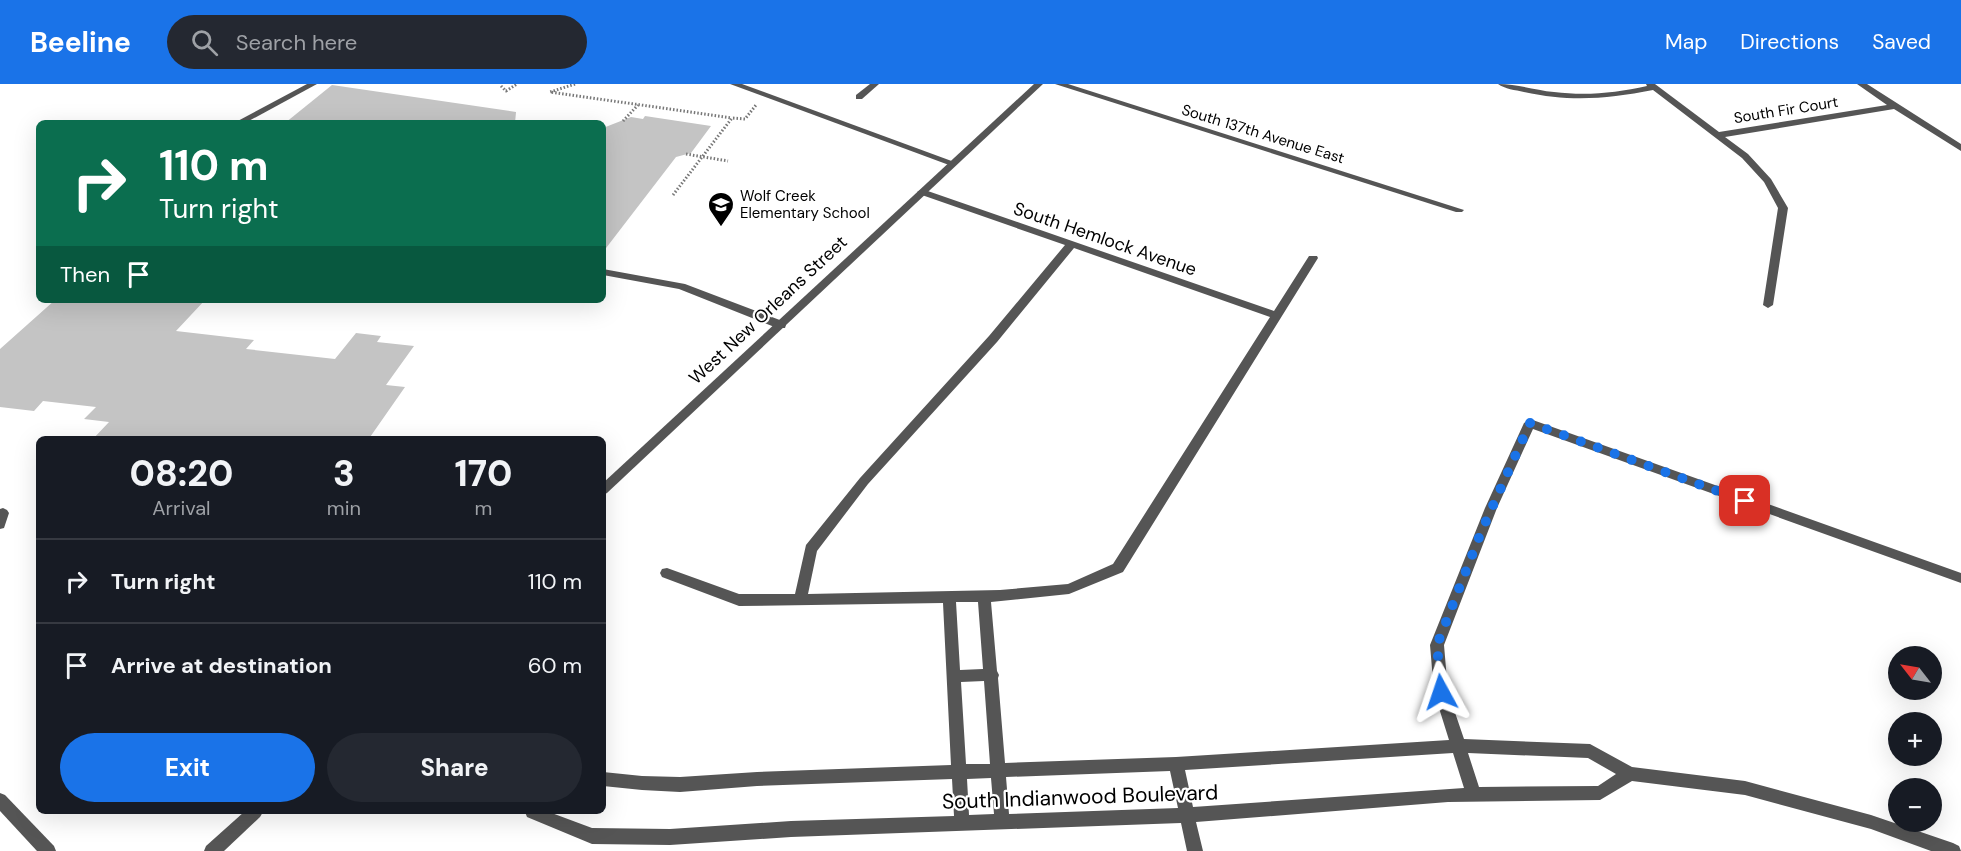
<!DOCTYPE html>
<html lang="en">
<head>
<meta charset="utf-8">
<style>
  :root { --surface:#171b24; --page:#242831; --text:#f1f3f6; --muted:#9ea1a6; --line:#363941; --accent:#1a73e8 }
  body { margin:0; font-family:"DM Sans",sans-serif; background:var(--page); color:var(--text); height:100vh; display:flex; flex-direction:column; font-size:22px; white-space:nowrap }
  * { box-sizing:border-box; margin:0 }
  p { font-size:20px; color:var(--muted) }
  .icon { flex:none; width:33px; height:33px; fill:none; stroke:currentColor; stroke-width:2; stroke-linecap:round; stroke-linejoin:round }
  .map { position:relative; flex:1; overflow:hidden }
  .panel { position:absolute; left:36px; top:352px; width:570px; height:378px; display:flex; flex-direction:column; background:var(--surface); border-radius:9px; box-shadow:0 6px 24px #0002 }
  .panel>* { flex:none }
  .hud { position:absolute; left:36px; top:36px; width:570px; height:183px; border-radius:9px; box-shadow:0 6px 24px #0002; background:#0b6e4f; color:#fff; overflow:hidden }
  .needle { width:39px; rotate:301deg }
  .tools { position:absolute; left:1888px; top:562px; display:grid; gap:12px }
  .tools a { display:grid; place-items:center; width:54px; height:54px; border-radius:50%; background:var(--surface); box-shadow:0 6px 24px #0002; font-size:30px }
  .pin { position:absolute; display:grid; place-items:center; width:51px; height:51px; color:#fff; margin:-26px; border-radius:12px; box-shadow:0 3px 9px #0006 }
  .me { position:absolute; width:66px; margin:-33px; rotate:355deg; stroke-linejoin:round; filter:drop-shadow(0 0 4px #0008) }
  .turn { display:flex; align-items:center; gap:21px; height:126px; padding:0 24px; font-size:27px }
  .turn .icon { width:78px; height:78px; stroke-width:2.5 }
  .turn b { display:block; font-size:42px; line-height:51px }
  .then { display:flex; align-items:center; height:57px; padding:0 24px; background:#0003; gap:12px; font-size:22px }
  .eta { display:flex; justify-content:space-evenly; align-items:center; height:102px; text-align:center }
  .eta b { font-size:36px; font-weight:800; line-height:42px }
  .button { display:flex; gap:12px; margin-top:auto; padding:12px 24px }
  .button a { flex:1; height:69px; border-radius:36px; background:var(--accent); color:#fff; font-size:24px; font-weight:800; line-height:69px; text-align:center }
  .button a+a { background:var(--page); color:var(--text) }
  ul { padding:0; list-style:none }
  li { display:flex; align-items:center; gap:18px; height:84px; padding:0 24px; border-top:2px solid var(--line) }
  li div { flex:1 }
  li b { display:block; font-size:22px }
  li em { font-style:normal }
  header { display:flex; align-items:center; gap:36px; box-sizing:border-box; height:84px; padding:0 30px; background:var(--accent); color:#fff }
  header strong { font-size:28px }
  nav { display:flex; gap:33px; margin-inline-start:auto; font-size:21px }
  .search { width:420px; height:54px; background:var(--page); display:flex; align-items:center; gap:15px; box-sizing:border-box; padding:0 21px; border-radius:33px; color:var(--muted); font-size:22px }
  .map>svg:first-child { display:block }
  .building { fill:#c4c4c4 }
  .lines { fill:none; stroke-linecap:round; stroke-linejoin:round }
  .path { stroke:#777; stroke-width:3; stroke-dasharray:1.5 2; stroke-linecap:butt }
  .service { fill:#555; fill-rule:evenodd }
  .minor { fill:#555; fill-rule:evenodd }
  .tertiary { fill:#555; fill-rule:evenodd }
  .route { stroke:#1a73e8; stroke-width:10; stroke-dasharray:0 18 }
  .labels { text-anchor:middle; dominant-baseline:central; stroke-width:4.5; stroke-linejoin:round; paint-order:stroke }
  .far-street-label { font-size:15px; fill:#000; stroke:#fff }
  .far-poi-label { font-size:15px; fill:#000; stroke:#fff; text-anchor:start }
  .street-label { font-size:18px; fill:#000; stroke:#fff }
  .near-street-label { font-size:21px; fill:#000; stroke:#fff }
</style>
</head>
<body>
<header>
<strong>Beeline</strong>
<div class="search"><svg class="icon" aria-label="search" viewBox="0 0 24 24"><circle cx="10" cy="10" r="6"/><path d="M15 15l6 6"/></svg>Search here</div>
<nav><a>Map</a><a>Directions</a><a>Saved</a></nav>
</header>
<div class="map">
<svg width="1961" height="767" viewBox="0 0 1961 767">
  <rect width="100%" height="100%" fill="#fff"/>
  <g class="building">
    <polygon points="332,1 516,28 515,39 285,39"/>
    <polygon points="645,32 711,42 691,69 676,73 603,168 603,44 631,33 643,35"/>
    <polygon points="55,216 205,216 176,247 254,256 246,265 335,275 356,249 381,252 377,258 414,262 386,301 405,303 368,356 92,356 109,338 84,335 96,323 43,317 34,327 0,323 0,265"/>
  </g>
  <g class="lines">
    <g class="path">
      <polyline points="575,0 550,8 732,34"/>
      <polyline points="501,2 506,7 517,0"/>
      <polyline points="623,37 638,21"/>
      <polyline points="686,70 728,77"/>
      <polyline points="673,111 732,34 745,35 756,21"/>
    </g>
    <g class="service">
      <polygon points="307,0 317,0 245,39 234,39"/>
      <polygon points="603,185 685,200 785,238 786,241 785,244 777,244 679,205 603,191"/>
      <polygon points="3,424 7,426 9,429 4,444 0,445 0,425"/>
      <polygon points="0,709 5,711 54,762 56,767 37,767 0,727"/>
    </g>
    <g class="minor">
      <polygon points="730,0 742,0 957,79 952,82 949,81"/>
      <polygon points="870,0 879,0 862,15 856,15 856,11"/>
      <polygon points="1055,0 1068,0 1464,126 1462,128 1456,128"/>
      <path d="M1498,0C1517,0 1535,6 1554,8C1586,12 1616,9 1647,2L1646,0H1655L1719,48L1887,21L1857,0H1867L1961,60V67L1894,25L1725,53L1748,70L1771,95L1788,124L1773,221L1768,224L1763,221L1778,124L1764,98L1742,74L1653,6C1607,15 1570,18 1524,8C1515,6 1505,5 1498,0Z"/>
      <path d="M922,105L1274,227L1309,172H1317L1318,174L1123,488L1069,510L991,518L997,587L999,591L998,594L1005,679L1176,673L1449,656L1434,608L1430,561L1485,424L1524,339L1530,335L1961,489V499L1533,345L1497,424L1444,561L1448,608L1464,655L1590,660L1632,683L1745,697L1871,731L1953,759L1959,762L1961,767H1931L1871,745L1745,711L1632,697L1600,716L1448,718L1196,738L1203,767H1187L1181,739L791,753L670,761L592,760L527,733L525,728H549L592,744L670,745L791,737L954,732L952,695L757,702L680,708L642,706L603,702V688L642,692L680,693L757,688L951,681L943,519L739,522L662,493L660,489L662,485L667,484L739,510H795L806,461L860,394L989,252L1065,161L919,110L917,108ZM1074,164L1270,233L1113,480L1068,500L1000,506L808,510L817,467L868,400L997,258ZM956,518H978L983,585L960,586ZM984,597L990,680H966L961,598ZM1453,669L1464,704L1193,723L1185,686ZM1468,669L1588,674L1616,690L1598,702L1479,703ZM1170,687L1178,724L1009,730L1006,693ZM991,694L994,730L969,731L967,695Z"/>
    </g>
    <g class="tertiary">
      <polygon points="1034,0 1043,0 607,409 603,411 603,399"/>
      <polygon points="244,728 263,728 260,733 224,767 204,767 206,762"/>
    </g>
  </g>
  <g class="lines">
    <polyline class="route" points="1441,608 1437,561 1482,446 1530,339 1745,417"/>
  </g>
  <defs>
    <symbol id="school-pin" viewBox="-11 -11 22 30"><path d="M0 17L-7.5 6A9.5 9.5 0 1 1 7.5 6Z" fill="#000" stroke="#fff"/><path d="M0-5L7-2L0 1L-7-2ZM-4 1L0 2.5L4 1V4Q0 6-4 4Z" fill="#fff"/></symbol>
  </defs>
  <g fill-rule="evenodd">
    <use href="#school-pin" x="706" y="106" width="30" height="40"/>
  </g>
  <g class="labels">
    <g class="far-street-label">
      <text transform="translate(1786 26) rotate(-9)">South Fir Court</text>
      <text transform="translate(1263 50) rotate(17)">South 137th Avenue East</text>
    </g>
    <g class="far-poi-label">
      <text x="740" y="112">Wolf Creek<tspan x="740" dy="17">Elementary School</tspan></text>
    </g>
    <g class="street-label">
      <text transform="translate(1105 155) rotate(19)">South Hemlock Avenue</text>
      <text transform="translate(768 226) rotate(-43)">West New Orleans Street</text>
    </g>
    <g class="near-street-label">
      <text transform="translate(1080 713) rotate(-2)">South Indianwood Boulevard</text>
    </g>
  </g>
</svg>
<div class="tools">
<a><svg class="needle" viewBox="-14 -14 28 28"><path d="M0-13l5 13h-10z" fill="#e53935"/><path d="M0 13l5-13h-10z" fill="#9ea1a6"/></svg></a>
<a>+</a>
<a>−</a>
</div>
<div class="pin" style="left:1745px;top:417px;background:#d93025"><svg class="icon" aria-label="arrive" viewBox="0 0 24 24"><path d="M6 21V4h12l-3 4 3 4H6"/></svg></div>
<svg class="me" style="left:1441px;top:608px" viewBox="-20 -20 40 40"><path d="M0-17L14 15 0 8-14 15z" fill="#1a73e8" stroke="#fff" stroke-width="4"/></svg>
<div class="hud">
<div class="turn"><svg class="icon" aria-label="right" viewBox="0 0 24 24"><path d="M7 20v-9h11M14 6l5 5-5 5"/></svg><div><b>110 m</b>Turn right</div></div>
<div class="then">Then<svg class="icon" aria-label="arrive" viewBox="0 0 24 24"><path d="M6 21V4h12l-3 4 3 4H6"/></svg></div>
</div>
<section class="panel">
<div class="eta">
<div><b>08:20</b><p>Arrival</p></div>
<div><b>3</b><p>min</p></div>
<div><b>170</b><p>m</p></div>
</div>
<ul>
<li><svg class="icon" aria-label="right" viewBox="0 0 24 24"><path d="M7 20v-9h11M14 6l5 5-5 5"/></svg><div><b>Turn right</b></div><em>110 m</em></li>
<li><svg class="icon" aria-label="arrive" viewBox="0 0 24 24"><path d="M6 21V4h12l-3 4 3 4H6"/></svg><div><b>Arrive at destination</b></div><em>60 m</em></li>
</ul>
<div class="button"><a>Exit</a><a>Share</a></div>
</section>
</div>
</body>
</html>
